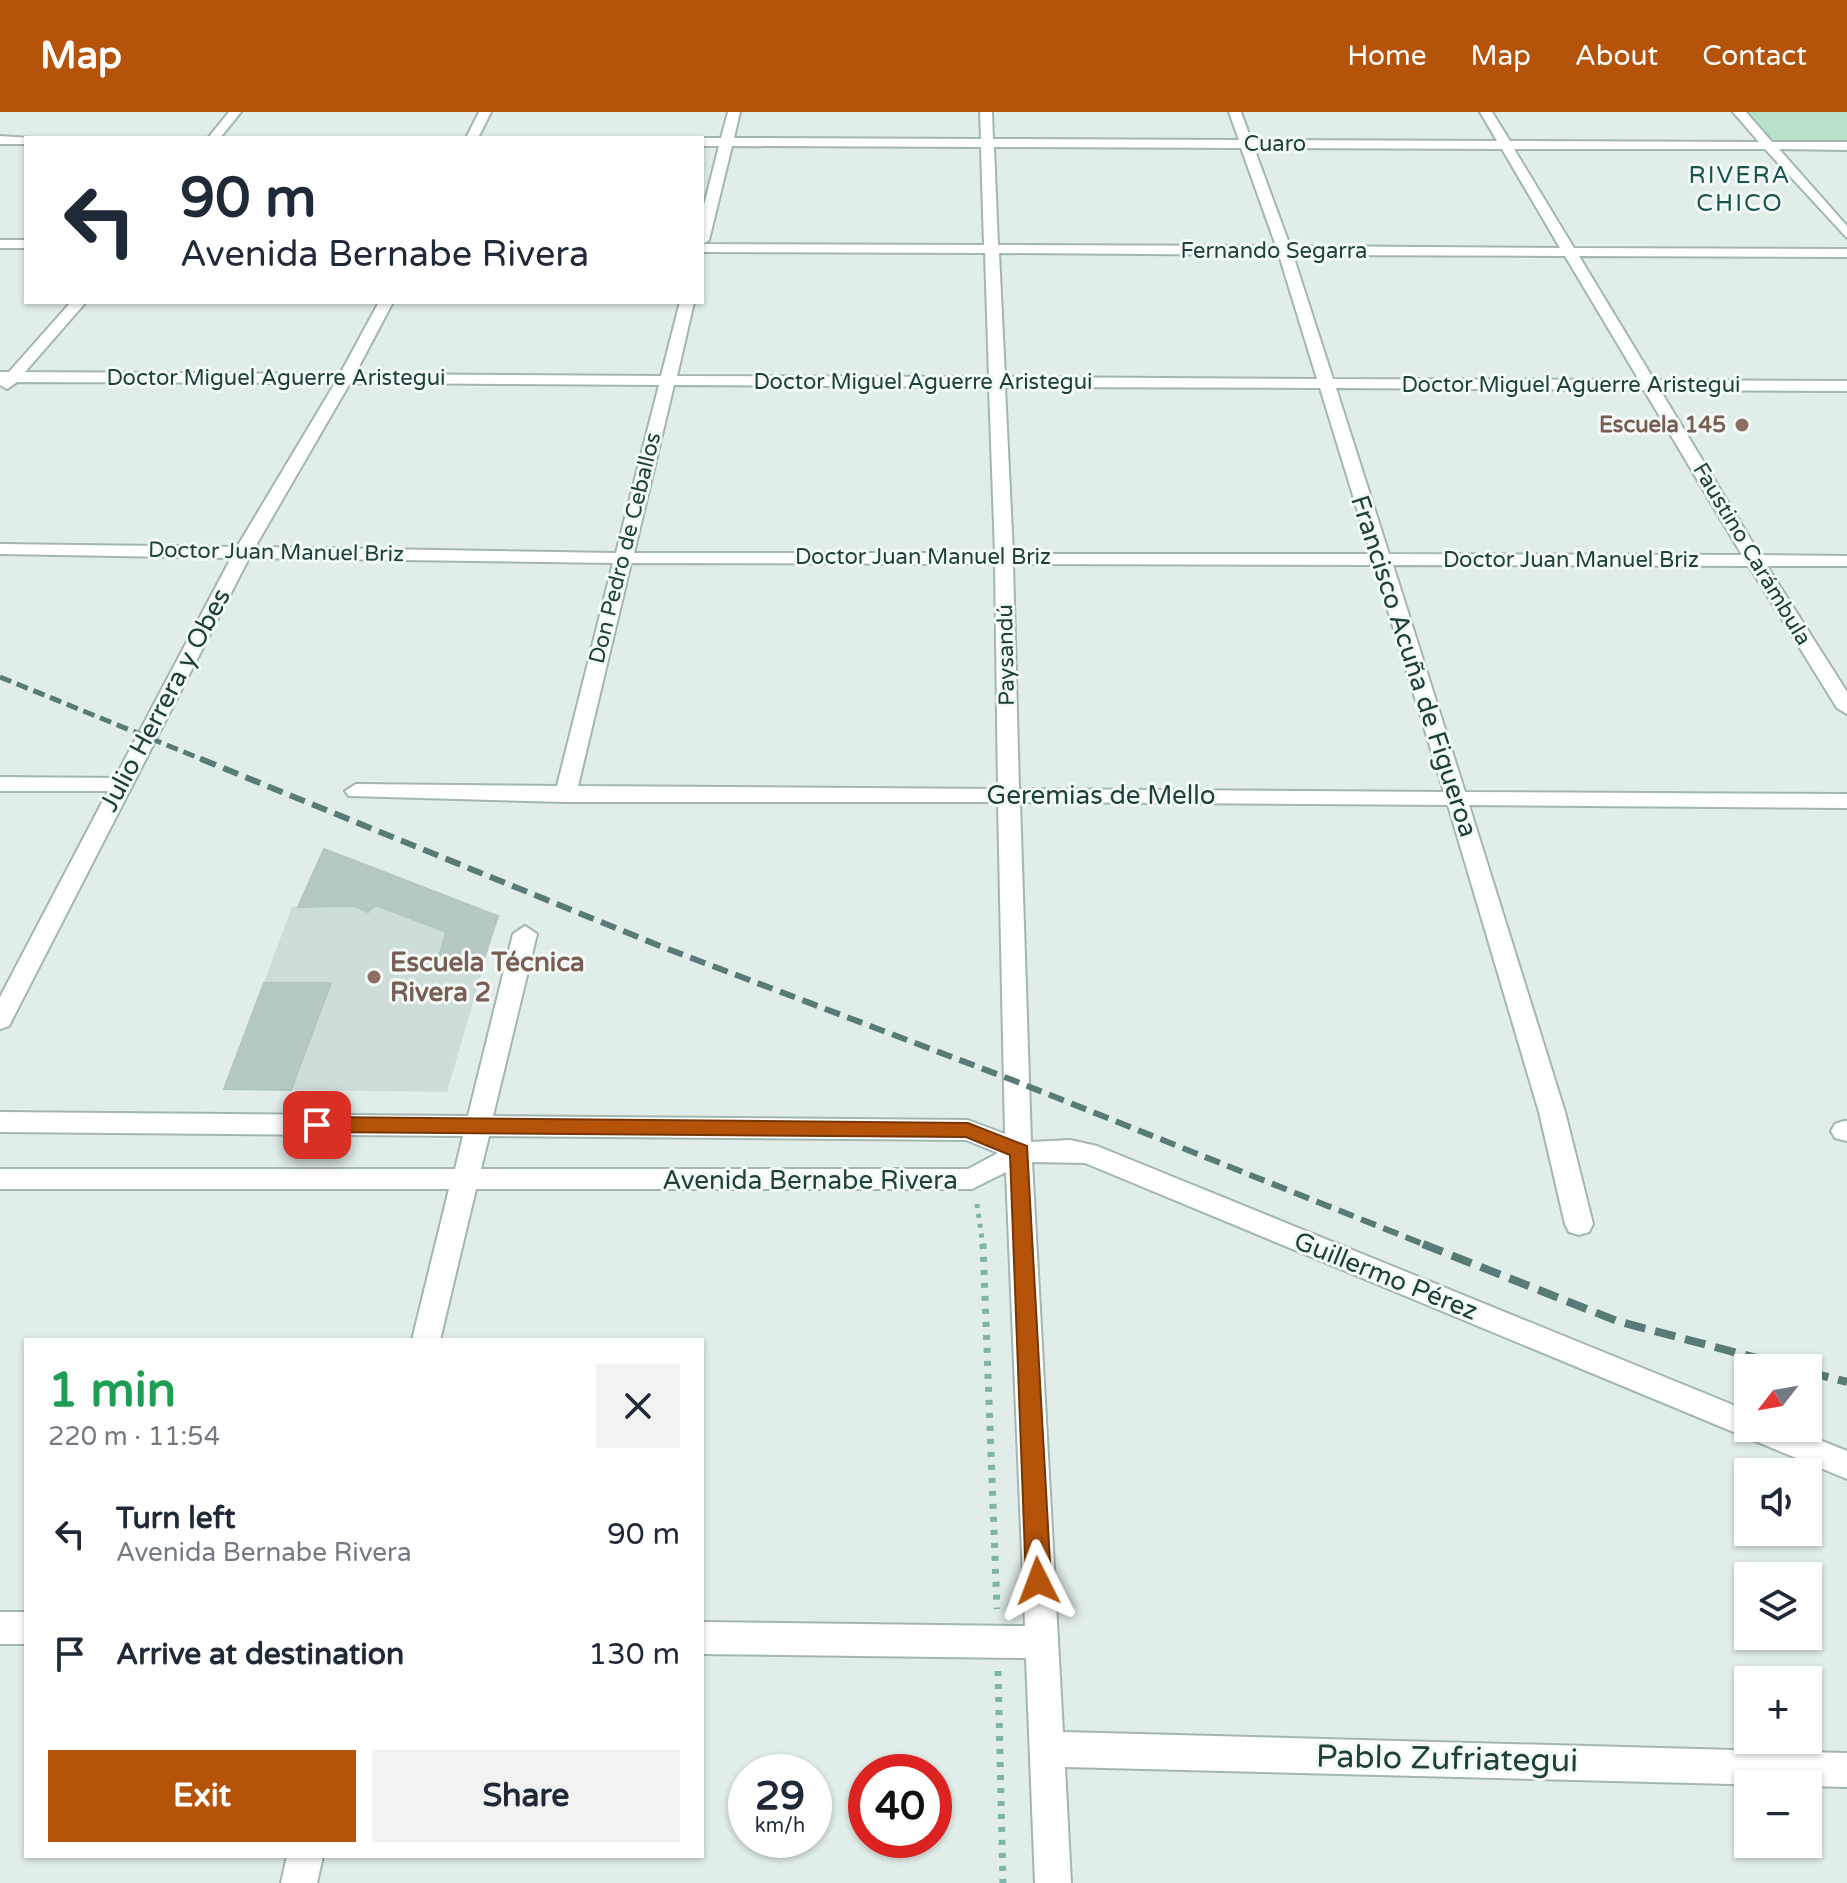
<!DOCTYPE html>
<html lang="en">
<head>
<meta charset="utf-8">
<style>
  :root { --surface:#fff; --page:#f2f2f3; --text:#1f2937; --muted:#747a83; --accent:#b45309 }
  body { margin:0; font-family:"Varela Round",sans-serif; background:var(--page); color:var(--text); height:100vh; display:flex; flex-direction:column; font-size:30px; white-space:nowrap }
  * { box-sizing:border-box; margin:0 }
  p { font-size:26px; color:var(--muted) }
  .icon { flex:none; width:44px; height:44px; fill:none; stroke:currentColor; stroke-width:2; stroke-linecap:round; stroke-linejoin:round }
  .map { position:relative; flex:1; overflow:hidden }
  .details { position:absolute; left:24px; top:1226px; width:680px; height:520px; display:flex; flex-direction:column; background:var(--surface); border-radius:0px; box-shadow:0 2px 6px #0004 }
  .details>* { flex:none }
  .top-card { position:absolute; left:24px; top:24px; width:680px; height:168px; border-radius:0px; box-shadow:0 2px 6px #0004; background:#fff; color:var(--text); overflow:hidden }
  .needle { width:52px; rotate:239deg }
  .tools { position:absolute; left:1734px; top:1242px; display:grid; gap:16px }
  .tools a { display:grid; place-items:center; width:88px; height:88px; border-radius:0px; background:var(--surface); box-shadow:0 2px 6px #0004; font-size:40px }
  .speed { position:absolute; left:728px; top:1642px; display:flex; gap:16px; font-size:40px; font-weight:700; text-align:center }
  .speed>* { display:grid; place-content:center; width:104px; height:104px; border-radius:50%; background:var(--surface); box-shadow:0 2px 6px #0004; line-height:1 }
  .speed small { font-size:20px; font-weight:400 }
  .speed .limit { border:12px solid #d22; background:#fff; color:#111 }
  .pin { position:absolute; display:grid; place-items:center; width:68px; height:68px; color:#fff; margin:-34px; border-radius:16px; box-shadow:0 4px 12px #0006 }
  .me { position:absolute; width:88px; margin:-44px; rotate:357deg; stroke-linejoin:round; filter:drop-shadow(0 0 6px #0008) }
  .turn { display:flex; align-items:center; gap:28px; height:168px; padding:0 24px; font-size:36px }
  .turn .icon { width:104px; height:104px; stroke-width:2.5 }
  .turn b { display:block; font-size:56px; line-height:68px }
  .round { display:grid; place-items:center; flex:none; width:84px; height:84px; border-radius:0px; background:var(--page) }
  .overview { display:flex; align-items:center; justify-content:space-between; height:136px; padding:0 24px }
  h1 { font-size:48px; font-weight:700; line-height:60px; color:#1e9e55 }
  .cta { display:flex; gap:16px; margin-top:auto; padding:16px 24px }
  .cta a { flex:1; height:92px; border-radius:0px; background:var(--accent); color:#fff; font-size:32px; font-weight:700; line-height:92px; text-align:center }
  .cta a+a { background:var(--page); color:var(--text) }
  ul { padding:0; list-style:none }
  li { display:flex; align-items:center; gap:24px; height:120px; padding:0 24px }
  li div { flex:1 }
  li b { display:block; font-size:30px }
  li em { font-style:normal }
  header { display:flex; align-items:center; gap:48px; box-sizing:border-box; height:112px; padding:0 40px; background:var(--accent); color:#fff }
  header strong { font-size:38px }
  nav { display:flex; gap:44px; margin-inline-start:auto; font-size:28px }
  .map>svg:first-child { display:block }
  .built { fill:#cfddd8 }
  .green { fill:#b7e1c8 }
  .building { fill:#b6c8c3; stroke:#b2c7c2; stroke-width:2 }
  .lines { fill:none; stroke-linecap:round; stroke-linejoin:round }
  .minor-casing { stroke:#a3b6b1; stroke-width:4 }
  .path-far1 { stroke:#7eb4aa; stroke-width:5; stroke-dasharray:4 6; stroke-linecap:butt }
  .path { stroke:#7eb4aa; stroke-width:7; stroke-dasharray:5 8; stroke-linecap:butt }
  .minor { fill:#fff; fill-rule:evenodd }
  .rail-far2 { stroke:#597b77; stroke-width:5; stroke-dasharray:12 6; stroke-linecap:butt }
  .rail-far1 { stroke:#597b77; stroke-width:6; stroke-dasharray:16 8; stroke-linecap:butt }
  .rail { stroke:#597b77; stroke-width:8; stroke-dasharray:21 10; stroke-linecap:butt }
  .route { fill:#b45309; stroke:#753606; stroke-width:2 }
  .education-dot { fill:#8d6e63; stroke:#f2f9f6; stroke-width:3 }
  .labels { text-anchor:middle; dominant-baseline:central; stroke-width:6; stroke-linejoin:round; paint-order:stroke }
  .far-street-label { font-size:22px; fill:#1f403b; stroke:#f2f9f6 }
  .far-education-label { font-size:22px; font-weight:bold; fill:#785e54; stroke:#f2f9f6; text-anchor:end }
  .far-neighbourhood-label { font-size:24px; letter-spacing:2px; fill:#19544e; stroke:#f2f9f6 }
  .street-label { font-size:26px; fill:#1f403b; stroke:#f2f9f6 }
  .education-label { font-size:26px; font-weight:bold; fill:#785e54; stroke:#f2f9f6; text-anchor:start }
  .near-street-label { font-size:32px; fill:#1f403b; stroke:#f2f9f6 }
</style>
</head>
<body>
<header>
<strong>Map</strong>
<nav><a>Home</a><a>Map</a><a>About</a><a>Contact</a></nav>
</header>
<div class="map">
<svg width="1847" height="1771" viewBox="0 0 1847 1771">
  <rect width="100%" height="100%" fill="#e1ede9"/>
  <polygon class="built" points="324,737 498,804 447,980 224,977 292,795 298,795"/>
  <polygon class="green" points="1746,0 1847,0 1847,30 1773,30"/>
  <g class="building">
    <polygon points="324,737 498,804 480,858 435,859 446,820 376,793 368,800 354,794 298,795"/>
    <polygon points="264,871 331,871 291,978 224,977"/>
  </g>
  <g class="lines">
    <defs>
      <g id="minor">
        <polygon points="229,0 241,0 220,26 208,26"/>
        <polygon points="479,0 491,0 478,26 466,26"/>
        <path d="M728,0H740L734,26L981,27L980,0H992L993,27L1239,28L1229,0H1241L1251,28L1497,29L1480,0H1492L1510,29L1759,30L1733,0H1746L1772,30H1847V38L1779,37L1847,114V126L1765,37H1514L1574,136L1847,137V145L1579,144L1654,268L1847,269V279L1660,278L1760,443L1847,444V454H1767L1847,580V602L1837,596L1749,454L1393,453L1465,680L1847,682V696L1469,693L1565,1000L1593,1112L1589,1120L1579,1123L1569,1120L1565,1112L1539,1000L1448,693L1020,690L1031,1030L1070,1028L1097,1034L1748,1299V1316H1790L1847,1339V1367L1085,1051L1032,1050L1063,1620L1847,1641V1675L1065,1655L1071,1771H1035L1026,1546L702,1542V1510L1025,1514L1006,1060L972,1077H476L440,1228H412L449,1077H0V1057H455L463,1024L0,1020V1000L468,1004L513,822L525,814L537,822L493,1004L968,1008L1005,1022L998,690H565L349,684L345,679L356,672L557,674L613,451L249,446L12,908L9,914L0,917V885L108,679H0V665L115,666L231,446L0,442V432L237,435L335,271L17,270L7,277L0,273V260H9L71,190H86L25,260L340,262L379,190H393L355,262L661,264L680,190H694L677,264L989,265L985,141L702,140V101L719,34H702V26H721ZM732,34L981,35L984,133L703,132L709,128ZM994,35L1241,36L1276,134L998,133ZM1254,36L1502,37L1560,136L1290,134ZM999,141L1279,143L1317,267L1005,265ZM1293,143L1565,144L1639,268L1333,267ZM350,271L659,273L616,441L255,435ZM674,273L989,275L995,441H634ZM1005,275L1320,276L1371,442H1013ZM1336,276L1644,278L1742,443L1389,442ZM631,451L995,452L998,677L578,674ZM1013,452L1374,453L1444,680L1019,677ZM489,1024L966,1028L998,1041L968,1057H481Z"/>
        <polygon points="0,24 31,26 26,26 26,32 0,32"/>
        <rect x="0" y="128" width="26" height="8"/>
        <polygon points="1844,1009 1847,1009 1847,1029 1835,1026 1831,1019 1835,1012"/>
        <rect x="0" y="1500" width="26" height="32"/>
        <polygon points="287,1744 323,1744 317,1771 281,1771"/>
      </g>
    </defs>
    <use href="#minor" class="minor-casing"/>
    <polyline class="path-far1" points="977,1092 983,1134"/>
    <g class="path">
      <polyline points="983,1132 997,1497"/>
      <polyline points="998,1559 1003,1771"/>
    </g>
    <use href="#minor" class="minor"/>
    <polyline class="rail-far2" points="0,565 206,649"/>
    <polyline class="rail-far1" points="201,647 660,834 1015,969 1428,1134"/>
    <g class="rail">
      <polyline points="1423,1132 1617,1209 1794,1256"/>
      <polyline points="1808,1260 1847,1270"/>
    </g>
  </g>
  <polygon class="route" points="317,1005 968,1011 1027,1034 1051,1469 1047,1477 1038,1480 1030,1477 1026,1469 1010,1043 966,1025 317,1020 307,1013"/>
  <g class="education-dot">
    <circle cx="1742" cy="313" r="8"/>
    <circle cx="374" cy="865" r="8"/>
  </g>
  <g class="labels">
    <g class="far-street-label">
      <text x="1275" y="32">Cuaro</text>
      <text x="1274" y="139">Fernando Segarra</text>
      <text x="276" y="266">Doctor Miguel Aguerre Aristegui</text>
      <text x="923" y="270">Doctor Miguel Aguerre Aristegui</text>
      <text x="1571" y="273">Doctor Miguel Aguerre Aristegui</text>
      <text transform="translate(625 436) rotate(-76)">Don Pedro de Ceballos</text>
      <text transform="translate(276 440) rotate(1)">Doctor Juan Manuel Briz</text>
      <text transform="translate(1752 442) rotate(59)">Faustino Carámbula</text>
      <text x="923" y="445">Doctor Juan Manuel Briz</text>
      <text x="1571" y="448">Doctor Juan Manuel Briz</text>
      <text transform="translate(1006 543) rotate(-91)">Paysandú</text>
    </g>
    <g class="far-education-label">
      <text x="1726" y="313">Escuela 145</text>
    </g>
    <g class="far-neighbourhood-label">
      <text x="1740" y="63">RIVERA<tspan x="1740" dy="28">CHICO</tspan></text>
    </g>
    <g class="street-label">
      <text transform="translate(1414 554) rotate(72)">Francisco Acuña de Figueroa</text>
      <text transform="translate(165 588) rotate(-62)">Julio Herrera y Obes</text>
      <text x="1101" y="683">Geremias de Mello</text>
      <text x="810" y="1068">Avenida Bernabe Rivera</text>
      <text transform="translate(1386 1164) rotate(22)">Guillermo Pérez</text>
    </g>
    <g class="education-label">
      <text x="390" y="850">Escuela Técnica<tspan x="390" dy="30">Rivera 2</tspan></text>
    </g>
    <g class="near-street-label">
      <text transform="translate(1447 1647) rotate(1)">Pablo Zufriategui</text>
    </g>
  </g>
</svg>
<div class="tools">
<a><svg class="needle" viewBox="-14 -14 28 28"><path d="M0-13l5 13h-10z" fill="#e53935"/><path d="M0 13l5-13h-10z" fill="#747a83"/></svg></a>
<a><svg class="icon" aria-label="sound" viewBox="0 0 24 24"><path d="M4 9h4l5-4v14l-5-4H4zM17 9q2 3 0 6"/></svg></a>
<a><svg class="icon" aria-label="layers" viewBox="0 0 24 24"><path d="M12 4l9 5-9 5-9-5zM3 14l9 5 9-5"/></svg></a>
<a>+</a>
<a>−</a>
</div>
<div class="speed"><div>29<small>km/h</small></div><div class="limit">40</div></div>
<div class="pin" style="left:317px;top:1013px;background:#d93025"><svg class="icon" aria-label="arrive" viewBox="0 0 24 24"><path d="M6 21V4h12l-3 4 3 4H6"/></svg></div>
<svg class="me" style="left:1038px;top:1469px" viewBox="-20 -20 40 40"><path d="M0-17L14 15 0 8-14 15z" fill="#b45309" stroke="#fff" stroke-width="4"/></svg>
<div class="top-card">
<div class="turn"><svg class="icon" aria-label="left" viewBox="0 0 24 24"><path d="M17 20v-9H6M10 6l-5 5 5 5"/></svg><div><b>90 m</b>Avenida Bernabe Rivera</div></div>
</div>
<section class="details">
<div class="overview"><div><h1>1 min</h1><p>220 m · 11:54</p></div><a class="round"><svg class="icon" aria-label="close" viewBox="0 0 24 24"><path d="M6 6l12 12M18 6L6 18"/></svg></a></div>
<ul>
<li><svg class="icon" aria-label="left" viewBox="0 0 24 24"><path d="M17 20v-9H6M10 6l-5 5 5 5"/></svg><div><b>Turn left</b><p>Avenida Bernabe Rivera</p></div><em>90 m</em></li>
<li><svg class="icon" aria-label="arrive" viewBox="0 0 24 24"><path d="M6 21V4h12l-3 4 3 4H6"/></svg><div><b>Arrive at destination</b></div><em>130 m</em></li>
</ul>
<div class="cta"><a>Exit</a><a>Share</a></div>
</section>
</div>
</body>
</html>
